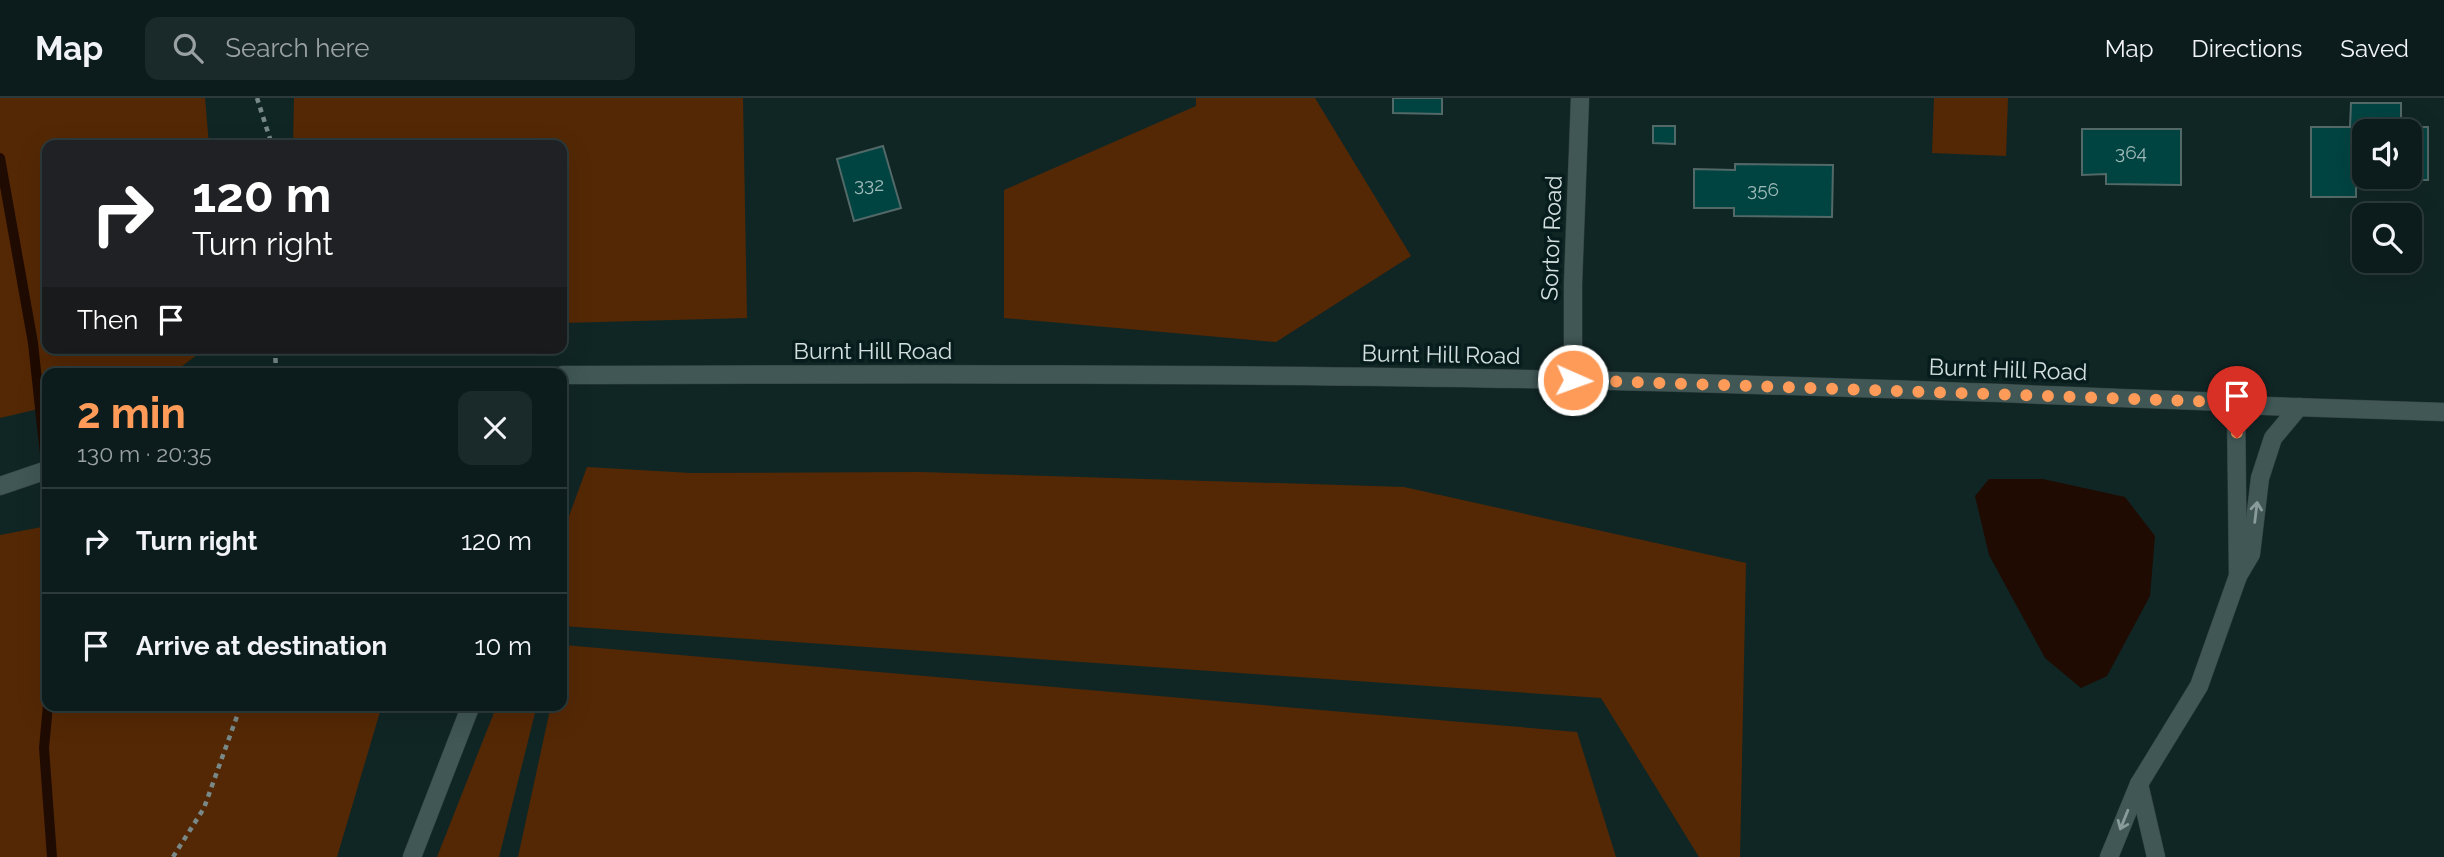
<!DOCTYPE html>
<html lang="en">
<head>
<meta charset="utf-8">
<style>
  :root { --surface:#0c1c1c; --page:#1a2929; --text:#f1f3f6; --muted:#9aa1a3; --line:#2c3a3b; --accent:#fe9b59 }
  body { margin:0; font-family:Raleway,sans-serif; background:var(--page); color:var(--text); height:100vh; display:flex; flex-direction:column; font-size:26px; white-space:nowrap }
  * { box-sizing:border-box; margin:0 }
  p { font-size:23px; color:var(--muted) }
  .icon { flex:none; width:38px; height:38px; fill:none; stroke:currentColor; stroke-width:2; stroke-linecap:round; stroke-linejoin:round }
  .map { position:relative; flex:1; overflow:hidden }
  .drawer { position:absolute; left:42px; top:270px; width:525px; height:343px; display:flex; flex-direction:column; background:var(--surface); border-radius:14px; box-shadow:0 7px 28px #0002,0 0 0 2px var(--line) }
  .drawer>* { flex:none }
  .top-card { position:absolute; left:42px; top:42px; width:525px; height:214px; border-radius:14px; box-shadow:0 7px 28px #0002,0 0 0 2px var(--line); background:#202124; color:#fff; overflow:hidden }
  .buttons { position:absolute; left:2352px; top:21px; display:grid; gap:14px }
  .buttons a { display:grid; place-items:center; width:70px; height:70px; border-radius:14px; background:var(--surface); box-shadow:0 7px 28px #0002,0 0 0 2px var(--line); font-size:35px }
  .pin { position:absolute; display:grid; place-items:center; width:60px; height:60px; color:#fff; margin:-72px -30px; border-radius:50% 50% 50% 0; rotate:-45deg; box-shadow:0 0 7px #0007 }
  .pin .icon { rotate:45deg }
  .me { position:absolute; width:77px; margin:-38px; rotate:92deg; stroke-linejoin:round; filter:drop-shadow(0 0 5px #0008) }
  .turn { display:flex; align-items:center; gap:24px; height:147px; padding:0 35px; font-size:32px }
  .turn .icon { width:91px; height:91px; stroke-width:2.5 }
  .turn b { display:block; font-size:49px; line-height:60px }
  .then { display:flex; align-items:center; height:66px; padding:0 35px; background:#0003; gap:14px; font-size:26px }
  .round { display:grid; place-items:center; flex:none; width:74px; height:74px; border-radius:14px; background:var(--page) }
  .overview { display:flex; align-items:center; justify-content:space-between; height:119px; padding:0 35px }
  h1 { font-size:42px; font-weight:700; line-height:52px; color:var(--accent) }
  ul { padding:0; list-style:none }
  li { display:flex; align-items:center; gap:21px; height:105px; padding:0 35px; border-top:2px solid var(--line) }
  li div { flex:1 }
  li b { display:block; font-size:26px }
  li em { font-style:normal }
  header { display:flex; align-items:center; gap:42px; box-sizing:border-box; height:98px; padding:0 35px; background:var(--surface); border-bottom:2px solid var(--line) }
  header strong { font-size:33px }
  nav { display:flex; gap:38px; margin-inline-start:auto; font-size:24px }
  .search { width:490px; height:63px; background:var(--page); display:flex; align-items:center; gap:18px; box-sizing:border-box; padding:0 24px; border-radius:14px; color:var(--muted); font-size:26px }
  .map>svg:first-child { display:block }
  .green { fill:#542805 }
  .water { fill:#1f0b02 }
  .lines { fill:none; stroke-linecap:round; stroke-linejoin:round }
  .stream { stroke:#1f0b02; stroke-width:10 }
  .building { fill:#004442; stroke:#526968; stroke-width:2; fill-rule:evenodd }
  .service-casing { stroke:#334140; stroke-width:19 }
  .minor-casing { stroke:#334140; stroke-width:19 }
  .tertiary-casing { stroke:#334140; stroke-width:19 }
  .path { stroke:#788988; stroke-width:4.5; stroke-dasharray:5 5; stroke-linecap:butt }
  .service { stroke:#405755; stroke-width:18 }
  .minor { stroke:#405755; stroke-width:18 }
  .tertiary { stroke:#405755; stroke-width:18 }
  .oneway { stroke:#8a9c9a }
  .route { stroke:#fe9b59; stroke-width:12; stroke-dasharray:0 21.6 }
  .labels { text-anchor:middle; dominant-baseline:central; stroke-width:7; stroke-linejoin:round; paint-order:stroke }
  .number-label { font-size:19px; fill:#9eb9b8 }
  .street-label { font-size:23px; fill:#d3e0df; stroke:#071c1c }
</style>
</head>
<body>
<header>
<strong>Map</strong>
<div class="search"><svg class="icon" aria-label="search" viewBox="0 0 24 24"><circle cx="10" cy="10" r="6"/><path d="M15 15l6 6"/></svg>Search here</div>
<nav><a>Map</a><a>Directions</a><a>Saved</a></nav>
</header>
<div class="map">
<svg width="2444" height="759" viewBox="0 0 2444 759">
  <rect width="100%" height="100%" fill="#102625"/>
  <g class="green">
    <polygon points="0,0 205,0 209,47 47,47 47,250 206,250 173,275 47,275 47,309 0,320"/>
    <polygon points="294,0 743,0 747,220 562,225 562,47 293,47"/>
    <polygon points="1196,0 1315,0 1411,158 1276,244 1004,220 1004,92 1196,8"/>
    <polygon points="1934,0 2008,0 2006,58 1932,55"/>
    <polygon points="587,369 691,375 920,374 1404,389 1746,465 1740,759 1699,759 1601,600 562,528 562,437"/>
    <polygon points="47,428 47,607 382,607 337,759 0,759 0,437"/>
    <polygon points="564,547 1577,634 1616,759 518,759 551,607 562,607"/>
    <polygon points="497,607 537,607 499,759 437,759"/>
  </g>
  <polygon class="water" points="1989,381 2043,381 2125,399 2155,438 2150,498 2107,578 2081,590 2045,560 1989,457 1975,398"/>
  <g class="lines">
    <g class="stream">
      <polyline points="0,60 33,245 47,375"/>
      <polyline points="48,607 44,650 52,759"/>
    </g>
  </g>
  <g class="building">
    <polygon points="1393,0 1442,0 1442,16 1393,15"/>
    <path d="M2351,5H2401V29H2428V82H2356V99H2311V29H2350ZM2364,33H2410V79H2364Z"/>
    <polygon points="1653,28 1675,28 1675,46 1653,45"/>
    <polygon points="2082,31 2181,31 2181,87 2106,86 2106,76 2082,77"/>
    <polygon points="883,48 901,110 854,123 837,61"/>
    <polygon points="1735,66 1833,67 1832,119 1734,118 1734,110 1694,110 1694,71 1735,72"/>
  </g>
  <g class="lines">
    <defs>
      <g id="service">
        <polyline points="2236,307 2238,478"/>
        <polyline points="2139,686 2156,759"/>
        <polyline points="412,759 471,607"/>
        <polyline points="2109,759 2139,686 2199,588 2238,478 2251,456 2260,380 2273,340 2299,309"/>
      </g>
      <polyline id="minor" points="1573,282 1573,186 1580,0"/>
      <g id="tertiary">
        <path d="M562,277C899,276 1236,275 1573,282C1790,287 2007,295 2224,304L2236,307L2444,314"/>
        <polyline points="0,388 47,372"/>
      </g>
    </defs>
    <use href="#service" class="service-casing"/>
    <use href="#minor" class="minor-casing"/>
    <use href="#tertiary" class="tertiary-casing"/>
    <g class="path">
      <polyline points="257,0 272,47"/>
      <polyline points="275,250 276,275"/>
      <polyline points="173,759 204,710 241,607"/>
    </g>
    <use href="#service" class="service"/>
    <use href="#minor" class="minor"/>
    <use href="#tertiary" class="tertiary"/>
  </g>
  <defs><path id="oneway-shaft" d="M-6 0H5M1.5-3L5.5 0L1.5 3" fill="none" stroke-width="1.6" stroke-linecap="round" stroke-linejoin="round" transform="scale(1.75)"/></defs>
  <g class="oneway">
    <use href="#oneway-shaft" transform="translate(2256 414) rotate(-83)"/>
    <use href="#oneway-shaft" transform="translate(2124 722) rotate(112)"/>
  </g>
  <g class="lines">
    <polyline class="route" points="1573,282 2224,304 2236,307 2237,340"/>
  </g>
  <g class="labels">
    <g class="number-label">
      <text x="2131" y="54">364</text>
      <text x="869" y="86">332</text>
      <text x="1763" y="91">356</text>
    </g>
    <g class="street-label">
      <text transform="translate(1551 140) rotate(-88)">Sortor Road</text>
      <text x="873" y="252">Burnt Hill Road</text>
      <text transform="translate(1441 256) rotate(1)">Burnt Hill Road</text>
      <text transform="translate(2008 271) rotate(2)">Burnt Hill Road</text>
    </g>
  </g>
</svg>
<div class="buttons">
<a><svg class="icon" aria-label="sound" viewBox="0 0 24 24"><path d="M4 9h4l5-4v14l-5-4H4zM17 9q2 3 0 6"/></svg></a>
<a><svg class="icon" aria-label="search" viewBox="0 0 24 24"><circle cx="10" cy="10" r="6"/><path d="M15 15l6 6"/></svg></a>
</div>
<div class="pin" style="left:2237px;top:340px;background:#d93025"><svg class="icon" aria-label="arrive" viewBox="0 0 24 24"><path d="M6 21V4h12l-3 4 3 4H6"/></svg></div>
<svg class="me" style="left:1573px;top:282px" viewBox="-20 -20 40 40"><circle r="17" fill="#fe9b59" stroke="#fff" stroke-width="3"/><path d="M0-11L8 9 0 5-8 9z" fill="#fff"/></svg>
<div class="top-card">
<div class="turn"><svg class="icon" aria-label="right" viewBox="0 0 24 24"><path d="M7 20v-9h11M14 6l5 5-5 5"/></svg><div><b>120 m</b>Turn right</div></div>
<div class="then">Then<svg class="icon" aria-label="arrive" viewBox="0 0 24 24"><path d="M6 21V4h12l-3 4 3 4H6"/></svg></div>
</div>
<section class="drawer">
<div class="overview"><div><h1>2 min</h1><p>130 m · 20:35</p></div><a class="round"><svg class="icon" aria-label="close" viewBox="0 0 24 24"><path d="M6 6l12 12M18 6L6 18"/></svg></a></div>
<ul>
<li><svg class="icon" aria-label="right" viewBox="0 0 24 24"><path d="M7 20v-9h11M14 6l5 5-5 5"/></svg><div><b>Turn right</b></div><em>120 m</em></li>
<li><svg class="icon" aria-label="arrive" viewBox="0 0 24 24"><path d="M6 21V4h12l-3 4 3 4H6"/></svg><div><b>Arrive at destination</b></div><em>10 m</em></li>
</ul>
</section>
</div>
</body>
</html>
